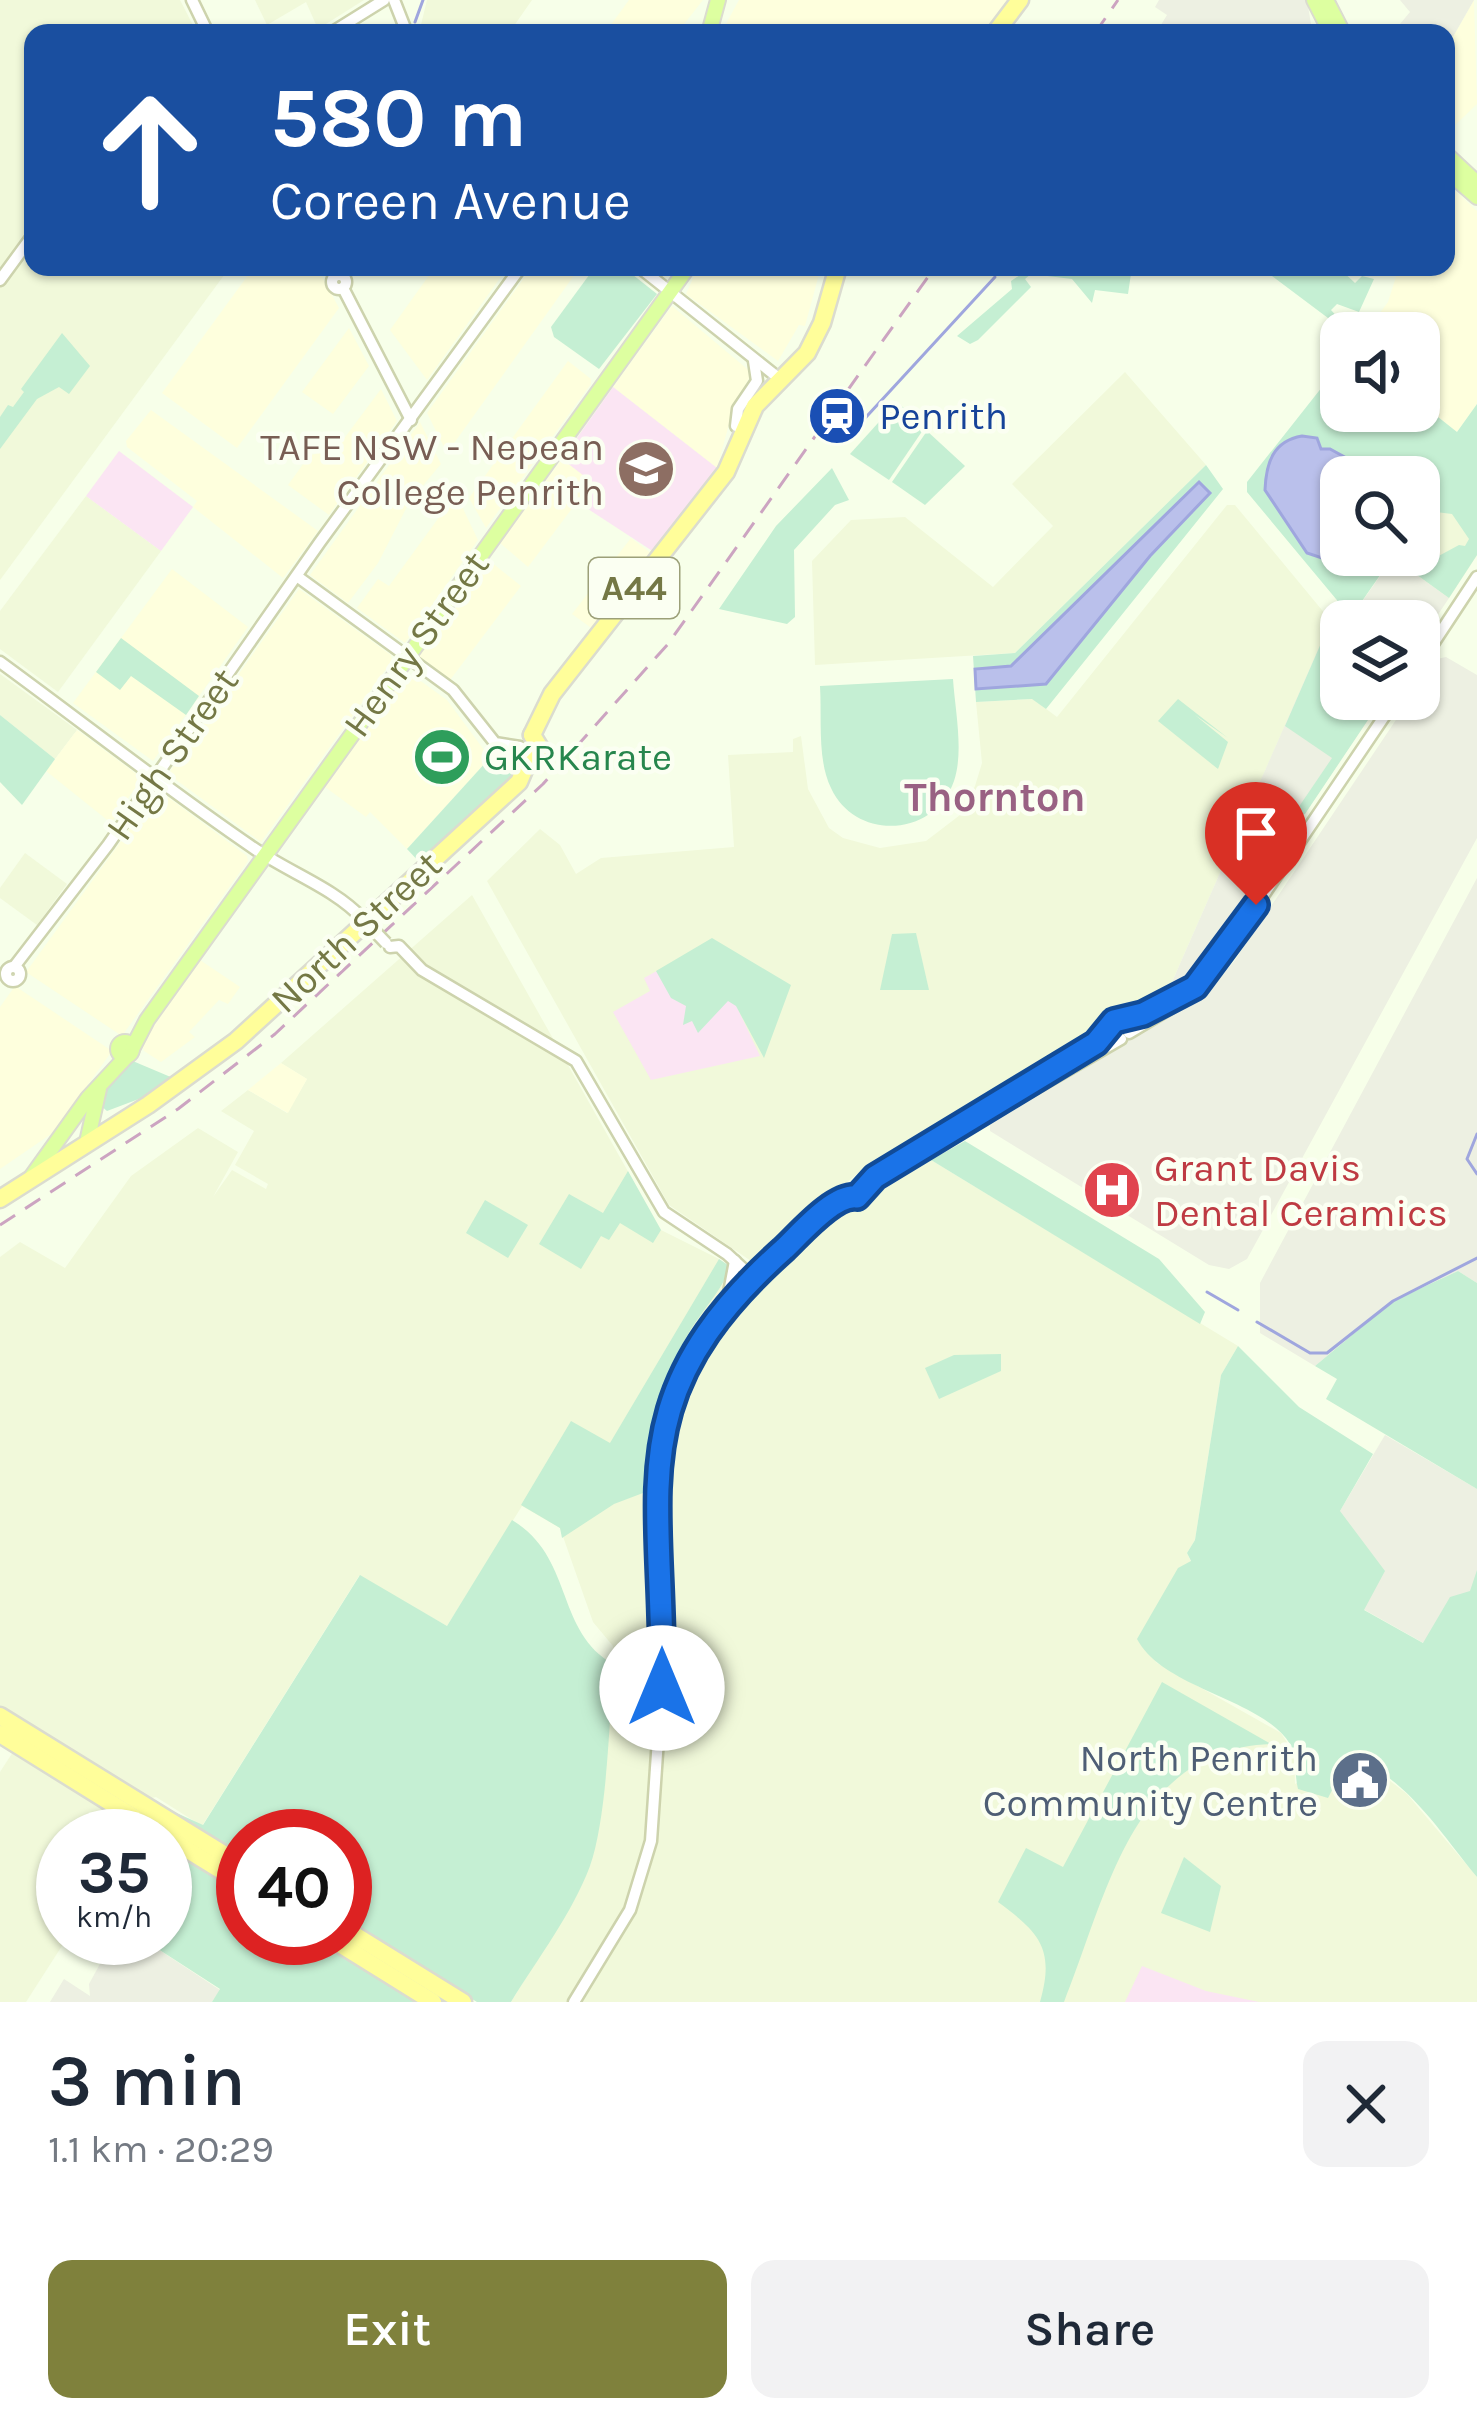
<!DOCTYPE html>
<html lang="en">
<head>
<meta charset="utf-8">
<style>
  :root { --surface:#fff; --page:#f2f2f3; --text:#1f2937; --muted:#747a83; --accent:#7f813c }
  body { margin:0; font-family:Karla,sans-serif; background:var(--page); color:var(--text); height:100vh; display:flex; flex-direction:column; font-size:45px; white-space:nowrap }
  * { box-sizing:border-box; margin:0 }
  p { font-size:39px; color:var(--muted) }
  .icon { flex:none; width:66px; height:66px; fill:none; stroke:currentColor; stroke-width:2; stroke-linecap:round; stroke-linejoin:round }
  .map { position:relative; height:2002px; overflow:hidden }
  .drawer { display:flex; flex-direction:column; background:var(--surface); flex:1 }
  .drawer>* { flex:none }
  .top-card { position:absolute; left:24px; top:24px; width:1431px; height:252px; border-radius:24px; box-shadow:0 3px 9px #0004; background:#1a4fa0; color:#fff; overflow:hidden }
  .fabs { position:absolute; left:1320px; top:312px; display:grid; gap:24px }
  .fabs a { display:grid; place-items:center; width:120px; height:120px; border-radius:24px; background:var(--surface); box-shadow:0 3px 9px #0004; font-size:60px }
  .speed { position:absolute; left:36px; top:1809px; display:flex; gap:24px; font-size:60px; font-weight:700; text-align:center }
  .speed>* { display:grid; place-content:center; width:156px; height:156px; border-radius:50%; background:var(--surface); box-shadow:0 3px 9px #0004; line-height:1 }
  .speed small { font-size:30px; font-weight:400 }
  .speed .limit { border:18px solid #d22; background:#fff; color:#111 }
  .pin { position:absolute; display:grid; place-items:center; width:102px; height:102px; color:#fff; margin:-123px -51px; border-radius:50% 50% 50% 0; rotate:-45deg; box-shadow:0 0 12px #0007 }
  .pin .icon { rotate:45deg }
  .me { position:absolute; width:132px; margin:-66px; rotate:0deg; stroke-linejoin:round; filter:drop-shadow(0 0 9px #0008) }
  .turn { display:flex; align-items:center; gap:42px; height:252px; padding:0 48px; font-size:54px }
  .turn .icon { width:156px; height:156px; stroke-width:2.5 }
  .turn b { display:block; font-size:84px; line-height:102px }
  .round { display:grid; place-items:center; flex:none; width:126px; height:126px; border-radius:24px; background:var(--page) }
  .headline { display:flex; align-items:center; justify-content:space-between; height:204px; padding:0 48px }
  h1 { font-size:72px; font-weight:600; line-height:90px }
  .action { display:flex; gap:24px; margin-top:auto; padding:24px 48px }
  .action a { flex:1; height:138px; border-radius:24px; background:var(--accent); color:#fff; font-size:48px; font-weight:600; line-height:138px; text-align:center }
  .action a+a { background:var(--page); color:var(--text) }
  .map>svg:first-child { display:block }
  .residential { fill:#f1f9da }
  .commercial { fill:#feffdd }
  .industrial { fill:#edf0e2 }
  .education { fill:#fbe5f3 }
  .green { fill:#c5efd3 }
  .water { fill:#bac0eb; stroke:#9fa6de; stroke-width:3 }
  .lines { fill:none; stroke-linecap:round; stroke-linejoin:round }
  .stream { stroke:#9fa6de; stroke-width:3 }
  .minor-casing { stroke:#cdd3ad; stroke-width:15 }
  .major-casing { stroke:#dbdccf; stroke-width:18 }
  .highway-casing { stroke:#dbdccf; stroke-width:21 }
  .minor { stroke:#fff; stroke-width:10 }
  .major { stroke:#ddffa0; stroke-width:14 }
  .highway { stroke:#fffe9a; stroke-width:16 }
  .rail { stroke:#cca4c1; stroke-width:3; stroke-dasharray:18 12; stroke-linecap:butt }
  .minor-bridge-casing { stroke:#cdd3ad; stroke-width:15; stroke-linecap:butt }
  .minor-bridge { stroke:#fff; stroke-width:10 }
  .route-casing { stroke:#114b97; stroke-width:30 }
  .route { stroke:#1a73e8; stroke-width:21 }
  .labels { text-anchor:middle; dominant-baseline:central; stroke-width:9; stroke-linejoin:round; paint-order:stroke }
  .shield { fill:#fbfff2; stroke:#9ca079; stroke-width:3 }
  .shield-label { font-size:36px; font-weight:bold; fill:#747845 }
  .transit-label { font-size:39px; fill:#164399; stroke:#fbfff2; text-anchor:start }
  .education-label { font-size:39px; fill:#785e54; stroke:#fbfff2; text-anchor:end }
  .street-label { font-size:39px; fill:#747845; stroke:#fbfff2 }
  .leisure-label { font-size:39px; fill:#27864d; stroke:#fbfff2; text-anchor:start }
  .health-label { font-size:39px; fill:#be3a42; stroke:#fbfff2; text-anchor:start }
  .service-label { font-size:39px; fill:#4e5e75; stroke:#fbfff2; text-anchor:end }
  .neighbourhood-label { font-size:42px; font-weight:bold; fill:#996183; stroke:#fbfff2 }
</style>
</head>
<body>
<div class="map">
<svg width="1477" height="2002" viewBox="0 0 1477 2002">
  <rect width="100%" height="100%" fill="#f7ffe9"/>
  <g class="residential">
    <polygon points="0,0 180,0 197,33 33,33 33,267 230,267 0,580"/>
    <polygon points="255,0 364,0 318,29 306,2 267,25"/>
    <polygon points="427,0 532,0 509,33 419,33"/>
    <polygon points="1125,372 1206,465 1015,653 815,665 812,561 851,520 905,517 993,587 1053,526 1012,484"/>
    <polygon points="1439,491 1477,511 1477,555 1449,598 1393,558 1419,555 1419,520"/>
    <polygon points="86,496 161,551 58,692 0,649 0,611"/>
    <polygon points="1227,505 1235,505 1331,621 1168,991 857,1174 751,1261 669,1205 487,881 540,829 560,845 576,874 601,858 734,847 728,755 793,752 793,739 801,736 808,789 829,828 843,838 880,848 926,841 960,815 975,786 982,763 976,702 1033,699 1057,717"/>
    <polygon points="0,674 77,730 55,759 0,715"/>
    <polygon points="25,853 67,884 37,925 0,898 0,888"/>
    <polygon points="472,895 661,1230 719,1259 754,1290 832,1222 931,1160 1238,1346 1221,1375 1195,1540 1187,1553 1191,1562 1138,1639 1157,1663 1281,1733 1294,1753 1295,1784 1349,1757 1367,1763 1407,1794 1477,1877 1477,2002 511,2002 575,1898 591,1863 613,1664 613,1646 593,1622 560,1528 522,1506 447,1626 359,1576 202,1826 156,1797 147,1799 0,1707 0,1257 20,1242 65,1268 131,1176 198,1128 238,1152 213,1197 232,1170 266,1189 268,1184 235,1165 254,1131 221,1111 248,1090 287,1113 307,1079 281,1063"/>
    <polygon points="13,1752 135,1829 131,1836 63,1836 63,1938 67,1938 26,2002 0,2002 0,1772"/>
  </g>
  <g class="commercial">
    <polygon points="629,0 703,0 677,33 605,33"/>
    <polygon points="739,0 1011,0 986,33 721,33"/>
    <polygon points="1474,0 1477,104 1446,134 1446,49"/>
    <polygon points="1449,185 1477,211 1477,404 1457,432 1419,402 1419,333 1365,333 1388,302 1399,267 1446,267"/>
    <polygon points="254,267 317,267 339,308 237,448 162,393"/>
    <polygon points="435,267 508,267 427,380 390,330"/>
    <polygon points="532,267 580,267 447,453 427,413"/>
    <polygon points="698,267 821,267 805,326 799,325 778,361 686,294"/>
    <polygon points="672,306 752,373 734,406 717,468 613,387"/>
    <polygon points="349,328 369,366 333,414 302,392"/>
    <polygon points="568,361 591,379 591,384 486,528 469,498"/>
    <polygon points="381,389 397,421 329,515 288,485 309,456 323,451 331,456"/>
    <polygon points="151,410 318,531 283,578 193,507 197,501 127,447 126,441"/>
    <polygon points="420,422 441,464 410,501 378,563 348,603 310,575"/>
    <polygon points="562,459 592,482 528,567 500,543"/>
    <polygon points="456,494 478,540 405,643 357,608 378,579 389,586"/>
    <polygon points="631,538 652,554 594,630 572,614"/>
    <polygon points="491,562 521,586 450,680 419,656"/>
    <polygon points="172,569 248,627 153,761 73,703"/>
    <polygon points="299,589 391,655 392,661 261,842 168,774"/>
    <polygon points="405,676 415,677 447,700 490,758 407,849 370,812 366,817 325,787"/>
    <polygon points="77,730 142,778 111,823 46,771"/>
    <polygon points="161,792 247,856 248,861 124,1033 119,1034 26,972 156,793"/>
    <polygon points="200,960 240,987 228,1004 219,1000 189,1032 195,1037 161,1062 144,1051 142,1043"/>
    <polygon points="15,986 112,1051 54,1132 0,1169 0,1007"/>
    <polygon points="281,1063 307,1079 288,1113 248,1090"/>
  </g>
  <g class="industrial">
    <polygon points="1159,0 1307,0 1311,24 1300,33 1156,33 1167,15 1155,7"/>
    <polygon points="1400,0 1474,0 1446,49 1446,33 1398,33 1395,30 1410,12"/>
    <polygon points="1393,558 1449,598 1419,643 1419,621 1354,621 1351,617"/>
    <polygon points="1332,618 1341,629 1341,699 1382,699 1215,947 1194,972 1168,991"/>
    <polygon points="1446,657 1477,675 1477,838 1247,1259 1229,1269 1209,1265 990,1131 990,1125 1211,989 1235,960 1410,699 1419,699 1419,686 1437,659"/>
    <polygon points="1477,878 1477,1283 1458,1271 1393,1301 1315,1366 1260,1333 1260,1283"/>
    <polygon points="1385,1435 1477,1489 1477,1673 1363,1609 1340,1511"/>
    <polygon points="124,1938 141,1938 220,1990 212,2002 50,2002 64,1979 90,1996 89,1984 106,1953"/>
  </g>
  <g class="education">
    <polygon points="613,387 717,468 654,552 588,509 587,489 592,482 562,459"/>
    <polygon points="119,451 193,507 161,551 86,496"/>
    <polygon points="664,967 736,1005 760,1056 651,1080 613,1012 650,991 644,978"/>
    <polygon points="1142,1966 1206,1991 1259,2002 1125,2002"/>
  </g>
  <g class="green">
    <polygon points="595,267 623,267 657,294 599,369 554,337 551,327"/>
    <polygon points="1032,267 1132,267 1128,294 1095,290 1092,303 1072,279 1031,274 1025,279 1031,287 978,340 970,344 957,336 1012,289 1011,281"/>
    <polygon points="1260,267 1338,267 1355,283 1362,276 1374,279 1359,312 1337,304 1331,310 1340,320 1336,324"/>
    <polygon points="62,333 90,366 69,394 59,387 37,399 0,449 0,417 8,405 13,407 24,392 21,389"/>
    <polygon points="1341,363 1341,411 1419,411 1419,402 1457,432 1477,404 1477,555 1449,598 1406,567 1410,562 1419,566 1415,555 1419,555 1419,542 1433,559 1459,545 1465,546 1469,539 1452,514 1428,511 1437,496 1419,520 1419,477 1341,477 1341,555 1394,555 1351,617 1247,492 1247,482"/>
    <polygon points="897,402 925,427 889,480 850,454"/>
    <polygon points="927,431 965,466 925,505 892,482"/>
    <polygon points="1206,465 1223,489 1046,709 1032,699 976,702 973,656 1015,653"/>
    <polygon points="832,468 849,500 835,505 794,550 795,617 787,624 719,609 776,526"/>
    <polygon points="1332,618 1341,629 1341,699 1382,699 1305,814 1294,814 1332,758 1285,726"/>
    <polygon points="121,638 199,696 186,715 131,676 120,690 96,672"/>
    <path d="M953,679C955,710 964,751 954,781C935,837 856,842 831,788C817,760 822,718 820,686Z"/>
    <polygon points="1178,699 1228,738 1195,715 1228,742 1218,769 1158,721"/>
    <polygon points="0,715 55,759 22,805 0,782"/>
    <polygon points="497,750 520,759 522,771 423,866 407,849"/>
    <polygon points="916,933 929,990 880,990 892,934"/>
    <polygon points="712,938 791,985 764,1058 736,1006 728,1001 698,1033 692,1021 683,1025 686,1006 671,998 656,971"/>
    <polygon points="128,1059 173,1078 160,1091 107,1111 100,1105 101,1094"/>
    <polygon points="965,1141 1159,1259 1205,1312 1200,1324 931,1160"/>
    <polygon points="628,1171 661,1230 653,1243 620,1223 609,1240 601,1236 581,1269 539,1244 569,1194 603,1213"/>
    <polygon points="485,1200 528,1225 508,1258 466,1233"/>
    <path d="M719,1259L728,1265V1273C718,1294 703,1310 691,1329C661,1379 647,1435 643,1493L614,1504L562,1538L560,1528L521,1505L571,1421L610,1443Z"/>
    <polygon points="1458,1271 1477,1283 1477,1489 1326,1399 1337,1379 1315,1366 1393,1301"/>
    <path d="M1238,1346L1299,1407L1373,1454L1340,1511L1385,1571L1364,1610L1423,1643L1450,1597L1470,1591L1477,1570V1877C1441,1834 1405,1774 1349,1757L1328,1798L1298,1789C1294,1774 1298,1759 1290,1744C1263,1699 1163,1689 1137,1639L1178,1568L1191,1561L1187,1553L1195,1540L1221,1375Z"/>
    <polygon points="1001,1354 1001,1371 939,1399 925,1368 954,1355"/>
    <path d="M512,1520C574,1557 555,1631 613,1664C610,1717 607,1818 590,1866C572,1914 538,1958 511,2002H477L345,1921V1836H243V1858L170,1810L203,1825L360,1575L447,1626Z"/>
    <path d="M1162,1682L1271,1744C1132,1749 1107,1896 1064,2002H1040C1055,1949 1040,1933 998,1902L1026,1848L1063,1867Z"/>
    <polygon points="165,1844 243,1892 243,1938 318,1938 422,2002 212,2002 220,1989 141,1938 165,1938"/>
    <polygon points="1184,1857 1221,1886 1210,1932 1161,1913"/>
  </g>
  <g class="water">
    <path d="M1302,436L1317,438L1321,449H1330L1381,477H1341V555H1353L1340,564L1307,553L1265,490C1266,463 1273,441 1302,436Z"/>
    <polygon points="1199,482 1210,493 1150,556 1046,684 976,689 975,669 1011,666"/>
  </g>
  <g class="lines">
    <g class="stream">
      <polyline points="415,22 423,0"/>
      <polyline points="856,428 995,277"/>
      <polyline points="1477,1134 1467,1159 1477,1174"/>
      <polyline points="1207,1292 1238,1310"/>
      <polyline points="1257,1322 1310,1353 1327,1353 1393,1301 1477,1258"/>
    </g>
    <defs>
      <g id="minor">
        <polyline points="192,0 208,33"/>
        <polyline points="394,0 407,33"/>
        <polyline points="331,33 384,0"/>
        <polyline points="639,267 781,380"/>
        <circle cx="339" cy="282" r="7"/>
        <polyline points="0,280 33,235"/>
        <polyline points="343,288 411,420"/>
        <polyline points="736,426 738,409 757,381 754,361"/>
        <polyline points="298,577 453,690 495,743 520,747"/>
        <path d="M0,662C85,724 168,790 255,849C290,873 334,888 363,919"/>
        <polyline points="1419,665 1477,577"/>
        <polyline points="390,947 399,946 422,970 576,1061 664,1212 727,1254 752,1277"/>
        <polyline points="14,967 108,845 320,542 521,267"/>
        <circle cx="13" cy="974" r="7"/>
        <polyline points="1125,1020 1155,1008"/>
        <polyline points="1129,1033 1179,1003 1225,952 1396,699"/>
        <polyline points="1092,1046 1111,1028"/>
        <polyline points="859,1190 1121,1039"/>
        <polyline points="727,1303 735,1261"/>
        <polyline points="574,2002 630,1910 651,1841 663,1666 656,1485 673,1397 695,1349 727,1303 807,1228 849,1196"/>
      </g>
      <g id="major">
        <polyline points="1314,0 1331,33"/>
        <polyline points="1326,0 1343,33"/>
        <polyline points="709,33 718,0"/>
        <polyline points="1446,154 1477,183"/>
        <polyline points="1446,170 1477,197"/>
        <circle cx="125" cy="1049" r="7"/>
        <polyline points="132,1049 147,1020 688,267"/>
        <polyline points="87,1142 99,1089"/>
        <polyline points="32,1176 88,1098 127,1056"/>
      </g>
      <g id="highway">
        <polyline points="995,33 1020,0"/>
        <polyline points="532,735 552,694 726,472 755,406 807,353 822,323 838,267"/>
        <polyline points="0,1199 148,1105 236,1041 519,782 530,756 540,748 532,735"/>
        <polyline points="0,1716 243,1866"/>
        <polyline points="0,1734 164,1836"/>
        <polyline points="165,1836 243,1884"/>
        <polyline points="345,1929 463,2002"/>
        <polyline points="330,1938 433,2002"/>
      </g>
    </defs>
    <use href="#minor" class="minor-casing"/>
    <use href="#major" class="major-casing"/>
    <use href="#highway" class="highway-casing"/>
    <use href="#minor" class="minor"/>
    <use href="#major" class="major"/>
    <use href="#highway" class="highway"/>
    <g class="rail">
      <polyline points="1095,33 1118,0"/>
      <polyline points="0,1225 178,1109 275,1034 543,784 668,644 935,267"/>
    </g>
    <defs>
      <polyline id="minor-bridge" points="363,919 386,943"/>
    </defs>
    <use href="#minor-bridge" class="minor-bridge-casing"/>
    <use href="#minor-bridge" class="minor-bridge"/>
  </g>
  <g class="lines">
    <defs>
      <path id="route" d="M662,1688C665,1489 616,1399 784,1249C801,1233 834,1194 857,1197L875,1177L1096,1043L1114,1021L1143,1014L1195,987L1256,905"/>
    </defs>
    <use href="#route" class="route-casing"/>
    <use href="#route" class="route"/>
  </g>
  <defs>
    <symbol id="station-disc" viewBox="-11 -11 22 22"><circle r="9.5" fill="#1a4fb4" stroke="#fbfff2"/><path d="M-3-6H3Q5-6 5-4V2Q5 4 3 4L4.5 6H3L1.5 4h-3L-3 6H-4.5L-3 4Q-5 4-5 2V-4Q-5-6-3-6ZM-3.5-4v3h7v-3ZM-3.5 1v1.5H-2V1ZM2 1v1.5H3.5V1Z" fill="#fff"/></symbol>
    <symbol id="university-disc" viewBox="-11 -11 22 22"><circle r="9.5" fill="#8d6e63" stroke="#fbfff2"/><path d="M0-5L7-2L0 1L-7-2ZM-4 1L0 2.5L4 1V4Q0 6-4 4Z" fill="#fff"/></symbol>
    <symbol id="stadium-disc" viewBox="-11 -11 22 22"><circle r="9.5" fill="#2e9e5b" stroke="#fbfff2"/><path d="M0-5a6.5 5 0 1 0 0 10a6.5 5 0 1 0 0-10ZM-3.5-1.8h7v3.6h-7Z" fill="#fff"/></symbol>
    <symbol id="hospital-disc" viewBox="-11 -11 22 22"><circle r="9.5" fill="#e0444e" stroke="#fbfff2"/><path d="M-5-5h3v3.5h4V-5h3V5h-3V1.5h-4V5h-3Z" fill="#fff"/></symbol>
    <symbol id="civic-disc" viewBox="-11 -11 22 22"><circle r="9.5" fill="#5c6f8a" stroke="#fbfff2"/><path d="M-.6-6.5H3V-4.5H.6V-3L4-1V1h2V6H-6V1h2V-1L-.6-3ZM-1.2 2.5V6h2.4V2.5Z" fill="#fff"/></symbol>
  </defs>
  <g fill-rule="evenodd">
    <use href="#station-disc" x="804" y="383" width="66" height="66"/>
    <use href="#university-disc" x="613" y="436" width="66" height="66"/>
    <use href="#stadium-disc" x="409" y="724" width="66" height="66"/>
    <use href="#hospital-disc" x="1079" y="1157" width="66" height="66"/>
    <use href="#civic-disc" x="1327" y="1747" width="66" height="66"/>
  </g>
  <g class="labels">
    <rect class="shield" x="589" y="558" width="90" height="60" rx="9"/>
    <g class="shield-label">
      <text x="634" y="588">A44</text>
    </g>
    <g class="transit-label">
      <text x="879" y="416">Penrith</text>
    </g>
    <g class="education-label">
      <text x="604" y="447">TAFE NSW - Nepean<tspan x="604" dy="45">College Penrith</tspan></text>
    </g>
    <g class="street-label">
      <text transform="translate(416 644) rotate(-54)">Henry Street</text>
      <text transform="translate(172 754) rotate(-55)">High Street</text>
      <text transform="translate(356 932) rotate(-43)">North Street</text>
    </g>
    <g class="leisure-label">
      <text x="484" y="757">GKRKarate</text>
    </g>
    <g class="health-label">
      <text x="1154" y="1168">Grant Davis<tspan x="1154" dy="45">Dental Ceramics</tspan></text>
    </g>
    <g class="service-label">
      <text x="1318" y="1758">North Penrith<tspan x="1318" dy="45">Community Centre</tspan></text>
    </g>
    <g class="neighbourhood-label">
      <text x="995" y="797">Thornton</text>
    </g>
  </g>
</svg>
<div class="fabs">
<a><svg class="icon" aria-label="sound" viewBox="0 0 24 24"><path d="M4 9h4l5-4v14l-5-4H4zM17 9q2 3 0 6"/></svg></a>
<a><svg class="icon" aria-label="search" viewBox="0 0 24 24"><circle cx="10" cy="10" r="6"/><path d="M15 15l6 6"/></svg></a>
<a><svg class="icon" aria-label="layers" viewBox="0 0 24 24"><path d="M12 4l9 5-9 5-9-5zM3 14l9 5 9-5"/></svg></a>
</div>
<div class="speed"><div>35<small>km/h</small></div><div class="limit">40</div></div>
<div class="pin" style="left:1256px;top:905px;background:#d93025"><svg class="icon" aria-label="arrive" viewBox="0 0 24 24"><path d="M6 21V4h12l-3 4 3 4H6"/></svg></div>
<svg class="me" style="left:662px;top:1688px" viewBox="-20 -20 40 40"><circle r="19" fill="#fff"/><path d="M0-13L10 11 0 6-10 11z" fill="#1a73e8"/></svg>
<div class="top-card">
<div class="turn"><svg class="icon" aria-label="ahead" viewBox="0 0 24 24"><path d="M12 20V5M6 11l6-6 6 6"/></svg><div><b>580 m</b>Coreen Avenue</div></div>
</div>
</div>
<section class="drawer">
<div class="headline"><div><h1>3 min</h1><p>1.1 km · 20:29</p></div><a class="round"><svg class="icon" aria-label="close" viewBox="0 0 24 24"><path d="M6 6l12 12M18 6L6 18"/></svg></a></div>
<div class="action"><a>Exit</a><a>Share</a></div>
</section>
</body>
</html>
